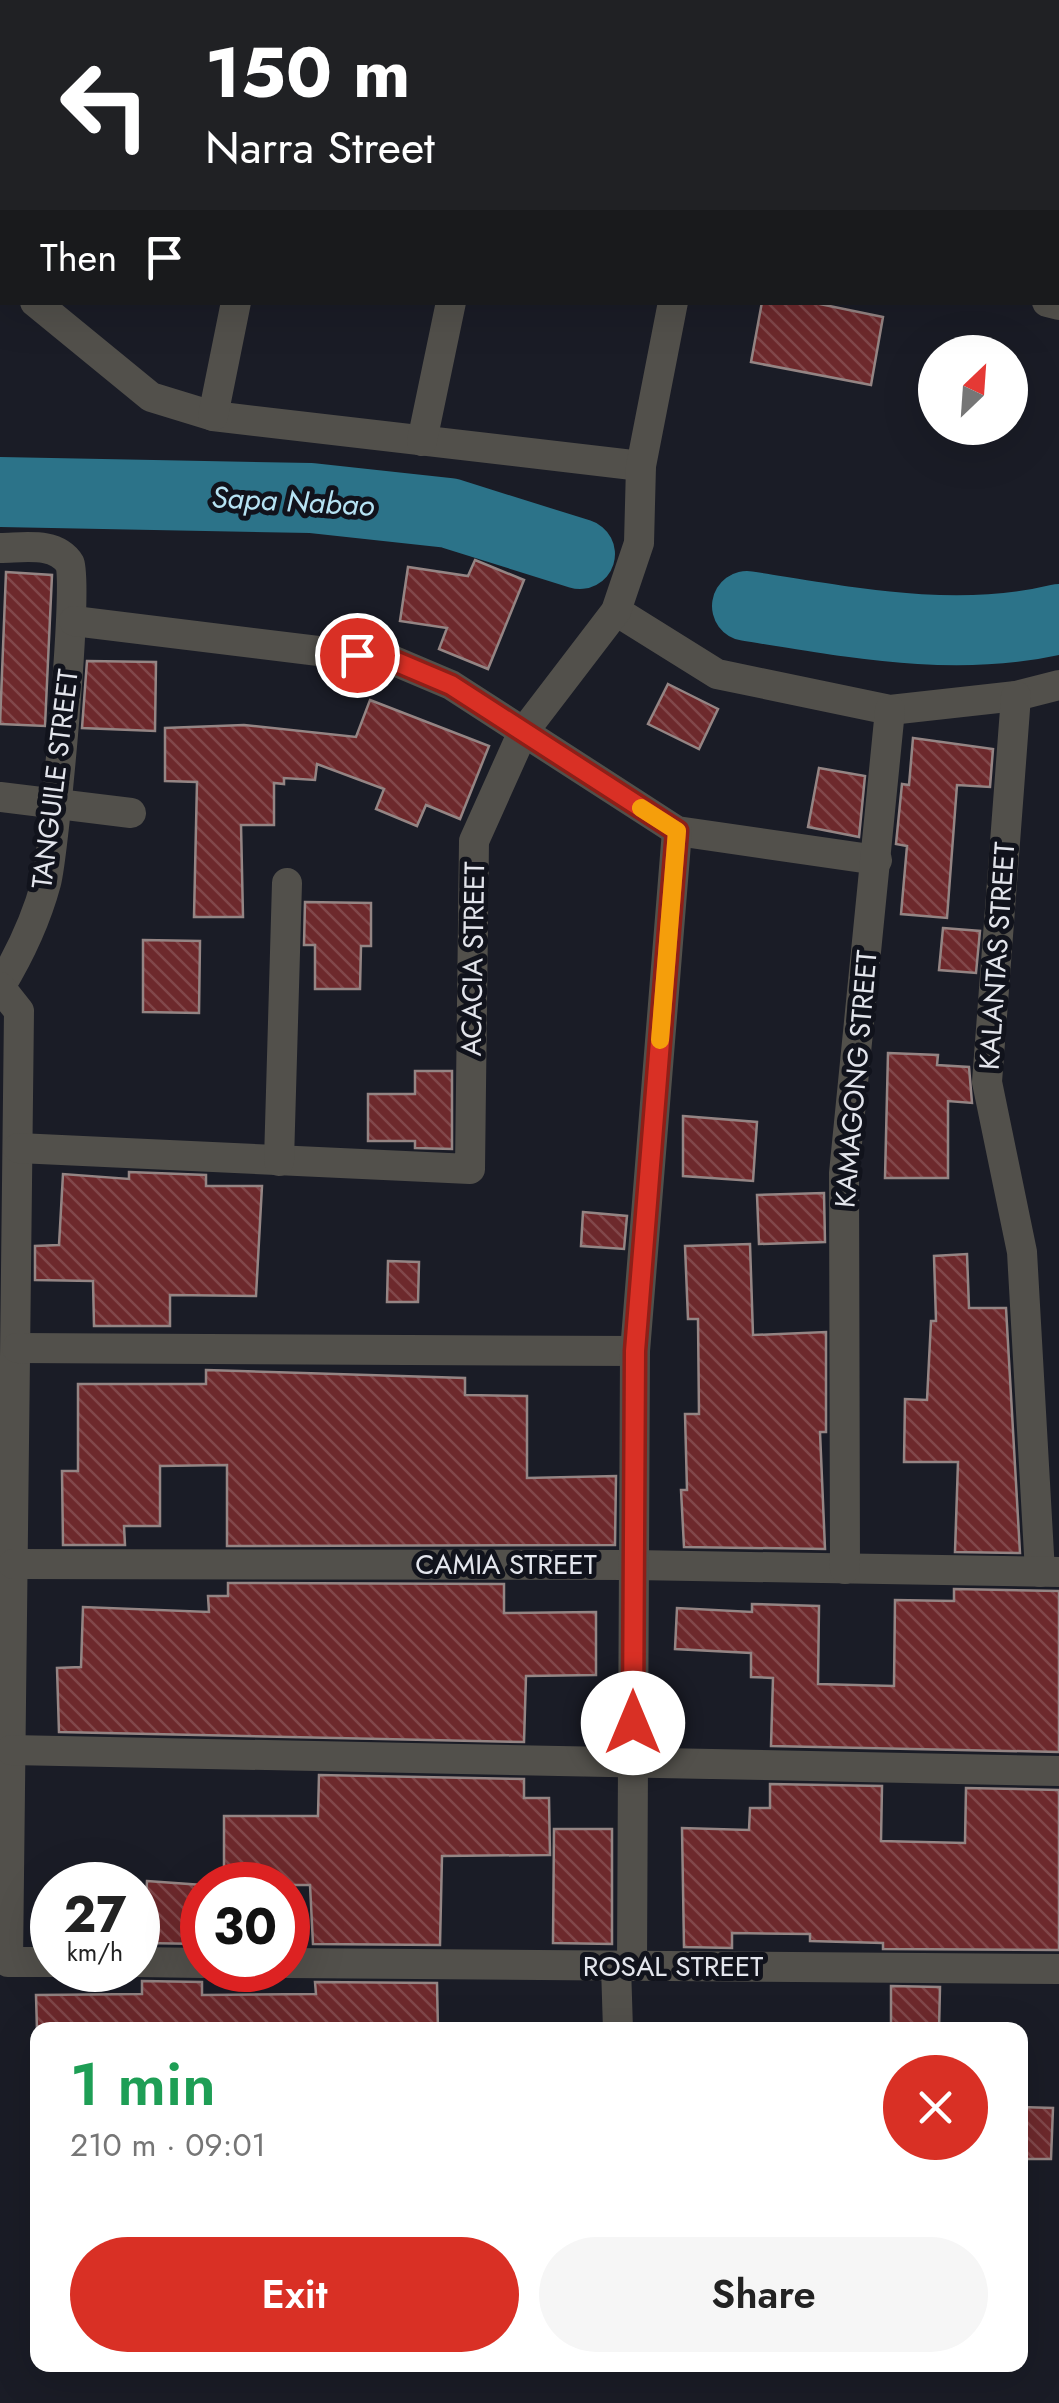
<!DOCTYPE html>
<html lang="en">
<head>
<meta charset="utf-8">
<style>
  :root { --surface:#fff; --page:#f6f6f6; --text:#222; --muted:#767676; --accent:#d93025 }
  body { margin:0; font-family:Jost,sans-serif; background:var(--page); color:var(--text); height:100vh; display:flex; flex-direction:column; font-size:38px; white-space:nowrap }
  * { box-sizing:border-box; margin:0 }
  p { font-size:32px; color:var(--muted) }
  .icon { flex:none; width:55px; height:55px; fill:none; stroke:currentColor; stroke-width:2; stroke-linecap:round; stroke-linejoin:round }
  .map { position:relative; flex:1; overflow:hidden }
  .details { position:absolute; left:30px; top:2022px; width:998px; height:350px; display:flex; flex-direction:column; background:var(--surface); border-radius:20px; box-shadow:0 10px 40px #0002 }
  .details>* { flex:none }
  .banner { position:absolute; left:0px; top:0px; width:1060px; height:305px; box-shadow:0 10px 40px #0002; background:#202124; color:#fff; overflow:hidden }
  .needle { width:65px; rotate:25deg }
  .fabs { position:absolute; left:918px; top:335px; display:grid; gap:20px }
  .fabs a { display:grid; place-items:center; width:110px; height:110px; border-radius:50%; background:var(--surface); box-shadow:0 10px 40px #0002; font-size:50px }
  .speed { position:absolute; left:30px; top:1862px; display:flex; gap:20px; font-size:50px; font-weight:700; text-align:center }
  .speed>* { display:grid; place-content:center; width:130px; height:130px; border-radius:50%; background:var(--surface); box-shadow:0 10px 40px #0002; line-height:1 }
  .speed small { font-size:25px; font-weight:400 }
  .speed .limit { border:15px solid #d22; background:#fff; color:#111 }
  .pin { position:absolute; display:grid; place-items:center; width:85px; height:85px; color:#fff; margin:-42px; border:5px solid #fff; border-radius:50%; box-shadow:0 2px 10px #0007 }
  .me { position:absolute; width:110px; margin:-55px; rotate:0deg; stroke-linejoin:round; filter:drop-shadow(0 0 8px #0008) }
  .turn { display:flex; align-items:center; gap:35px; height:210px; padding:0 40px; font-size:45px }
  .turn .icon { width:130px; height:130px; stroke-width:2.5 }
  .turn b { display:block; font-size:70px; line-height:85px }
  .then { display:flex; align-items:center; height:95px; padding:0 40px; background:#0003; gap:20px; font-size:38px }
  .round { display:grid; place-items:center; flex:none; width:105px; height:105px; border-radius:52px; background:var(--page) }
  .summary { display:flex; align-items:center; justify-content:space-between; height:170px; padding:0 40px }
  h1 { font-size:60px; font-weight:600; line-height:75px; color:#1e9e55 }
  .button { display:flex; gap:20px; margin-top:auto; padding:20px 40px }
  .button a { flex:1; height:115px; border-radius:60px; background:var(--accent); color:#fff; font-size:40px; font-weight:600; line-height:115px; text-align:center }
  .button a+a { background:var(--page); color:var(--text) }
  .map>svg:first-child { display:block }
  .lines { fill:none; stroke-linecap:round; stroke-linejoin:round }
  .river { stroke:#2c7389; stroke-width:70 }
  .building { fill:url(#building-back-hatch); stroke:#948584; stroke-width:2.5 }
  .minor { stroke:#52504b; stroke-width:30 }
  .route-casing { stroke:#8d1f18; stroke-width:25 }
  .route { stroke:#d93025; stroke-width:18 }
  .slow { stroke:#f59e0b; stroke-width:18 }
  .labels { text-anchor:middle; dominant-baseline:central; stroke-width:10; stroke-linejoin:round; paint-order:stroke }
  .street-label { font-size:28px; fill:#e3e5ec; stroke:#11131c }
  .water-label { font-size:30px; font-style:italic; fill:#b7e3f3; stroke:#11131c }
</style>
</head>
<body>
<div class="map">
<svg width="1059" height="2403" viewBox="0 0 1059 2403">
  <defs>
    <pattern id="building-back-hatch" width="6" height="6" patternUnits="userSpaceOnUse" patternTransform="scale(2.5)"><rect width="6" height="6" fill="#6d292c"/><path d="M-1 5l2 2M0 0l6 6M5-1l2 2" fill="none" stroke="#82484b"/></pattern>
  </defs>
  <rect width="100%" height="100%" fill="#1a1c26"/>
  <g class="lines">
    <g class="river">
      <polyline points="0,492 311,498 449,513 580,554"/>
      <path d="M747,606C850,622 956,644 1059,619"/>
    </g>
  </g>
  <g class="building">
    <polygon points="762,302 810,302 883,317 871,385 751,362"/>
    <polygon points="475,560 524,580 488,669 439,649 447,628 400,621 408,567 468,576"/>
    <polygon points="6,572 52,575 45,726 0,724"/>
    <polygon points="87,661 156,662 155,731 82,728"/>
    <polygon points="668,684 718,709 699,749 648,724"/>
    <polygon points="370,700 489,746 460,819 426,805 417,826 376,809 384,789 317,764 315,780 284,778 284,784 274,783 274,825 241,825 243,917 194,917 197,782 165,781 165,728 244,725 356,737"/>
    <polygon points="913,738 993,749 990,787 957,785 947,918 901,914 907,846 896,844 902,784 909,785"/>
    <polygon points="819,768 865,776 859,837 808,827"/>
    <polygon points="305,902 371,903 371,946 361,946 360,989 315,989 315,945 304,945"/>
    <polygon points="943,928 980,931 976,973 939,970"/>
    <polygon points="143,940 200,941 199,1013 143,1012"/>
    <polygon points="888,1053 938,1055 937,1065 969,1067 972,1103 948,1101 948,1178 885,1178"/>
    <polygon points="415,1071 452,1071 452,1149 415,1148 415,1141 368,1141 368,1094 415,1094"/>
    <polygon points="683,1116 757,1122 753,1181 683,1176"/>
    <polygon points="129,1172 206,1175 206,1186 262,1186 256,1296 170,1295 170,1326 94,1326 93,1281 35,1280 35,1246 59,1245 63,1174 129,1179"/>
    <polygon points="824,1193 825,1242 759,1244 757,1195"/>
    <polygon points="583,1212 627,1216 624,1249 581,1246"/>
    <polygon points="750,1244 753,1335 826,1332 826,1432 820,1432 825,1549 684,1547 681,1490 687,1490 685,1414 699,1414 698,1319 688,1319 685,1246"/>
    <polygon points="967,1254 969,1308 1006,1308 1020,1553 955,1552 958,1462 904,1462 905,1399 927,1400 931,1321 936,1321 934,1256"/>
    <polygon points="388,1261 419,1262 418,1302 387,1302"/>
    <polygon points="206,1370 465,1378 465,1395 527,1396 527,1478 616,1476 615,1545 227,1546 227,1465 160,1466 160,1526 124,1526 125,1545 63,1545 62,1471 78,1471 78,1384 206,1384"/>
    <polygon points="228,1583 504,1584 504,1613 596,1612 596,1675 526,1676 524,1742 59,1732 57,1668 81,1667 83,1607 209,1612 208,1596 228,1596"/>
    <polygon points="954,1589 1059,1591 1059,1752 771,1746 773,1678 751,1677 751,1653 675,1649 677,1608 752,1612 752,1604 819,1606 818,1684 894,1686 895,1600 954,1601"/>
    <polygon points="319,1775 524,1779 524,1798 549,1798 550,1855 442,1856 440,1945 313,1944 310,1885 224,1885 224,1816 318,1816"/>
    <polygon points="770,1784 882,1786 881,1841 965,1843 966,1788 1059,1790 1059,1950 883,1949 883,1943 810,1941 810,1934 732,1933 732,1948 684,1947 682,1828 749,1830 750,1808 770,1808"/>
    <polygon points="554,1829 612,1829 612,1944 553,1943"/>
    <polygon points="147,1881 202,1885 202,1944 144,1943"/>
    <polygon points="142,1981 202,1982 202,1995 316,1994 315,1982 437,1983 438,2030 37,2030 36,1995 142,1994"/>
    <polygon points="891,1986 940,1987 939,2030 891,2030"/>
    <polygon points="1020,2107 1053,2108 1051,2159 1020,2159"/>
  </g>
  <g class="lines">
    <g class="minor">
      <polyline points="75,2 75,0"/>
      <polyline points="297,2 297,0"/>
      <polyline points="512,2 512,0"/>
      <polyline points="732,2 733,0"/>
      <polyline points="944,2 944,0"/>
      <polyline points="0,277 2,278"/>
      <polyline points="35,302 151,397 213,416 641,466"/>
      <polyline points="1047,302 1059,305"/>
      <polyline points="213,416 236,302"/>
      <polyline points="422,441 451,302"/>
      <path d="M0,548C23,548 56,541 70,564C79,579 54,854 46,883C36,920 20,954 0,987"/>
      <polyline points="616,611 717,674 890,710 1016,696 1059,685"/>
      <polyline points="74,621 392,660 451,685 677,831 877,860"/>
      <polyline points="1016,696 987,1082 1022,1252 1040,1572"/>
      <polyline points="0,797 131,813"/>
      <polyline points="0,987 19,1011 8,1962 52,1962"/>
      <polyline points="18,1148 470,1169 474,841 522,734 616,611 639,543 641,466 673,302"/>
      <polyline points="279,1161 287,883"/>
      <polyline points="17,1348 635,1351"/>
      <polyline points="13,1564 634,1565 1059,1572"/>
      <polyline points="845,1569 844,1173 890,710"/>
      <polyline points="11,1750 1059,1771"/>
      <polyline points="138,1962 202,1963"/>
      <polyline points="288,1963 1059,1969"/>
      <polyline points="616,1966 618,2030"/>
      <polyline points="632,1966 635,1351 677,831"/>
    </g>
  </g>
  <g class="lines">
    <defs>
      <polyline id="route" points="357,655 392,660 451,685 677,831 635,1351 633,1723"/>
    </defs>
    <use href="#route" class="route-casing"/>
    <use href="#route" class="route"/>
    <polyline class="slow" points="641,808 677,831 660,1040"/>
  </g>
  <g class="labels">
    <g class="street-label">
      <text transform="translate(55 779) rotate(-83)">TANGUILE STREET</text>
      <text transform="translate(997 956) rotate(-86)">KALANTAS STREET</text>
      <text transform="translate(473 959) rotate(-89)">ACACIA STREET</text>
      <text transform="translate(856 1079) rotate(-85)">KAMAGONG STREET</text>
      <text x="506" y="1564">CAMIA STREET</text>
      <text x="673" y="1966">ROSAL STREET</text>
    </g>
    <g class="water-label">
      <text transform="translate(293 501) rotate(3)">Sapa Nabao</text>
    </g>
  </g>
</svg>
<div class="fabs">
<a><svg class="needle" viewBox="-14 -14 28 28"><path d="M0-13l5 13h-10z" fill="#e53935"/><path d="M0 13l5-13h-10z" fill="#767676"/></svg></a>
</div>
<div class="speed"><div>27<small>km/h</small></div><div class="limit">30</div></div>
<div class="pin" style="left:357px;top:655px;background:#d93025"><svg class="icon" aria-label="arrive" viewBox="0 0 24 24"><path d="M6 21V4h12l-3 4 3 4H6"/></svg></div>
<svg class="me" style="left:633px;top:1723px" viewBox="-20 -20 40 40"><circle r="19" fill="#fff"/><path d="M0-13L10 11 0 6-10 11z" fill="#d93025"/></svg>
<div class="banner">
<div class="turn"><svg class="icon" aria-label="left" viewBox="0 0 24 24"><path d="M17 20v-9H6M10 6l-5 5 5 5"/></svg><div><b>150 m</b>Narra Street</div></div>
<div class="then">Then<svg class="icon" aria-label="arrive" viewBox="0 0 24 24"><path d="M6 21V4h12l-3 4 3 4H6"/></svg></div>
</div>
<section class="details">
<div class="summary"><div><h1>1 min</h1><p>210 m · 09:01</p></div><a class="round" style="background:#d93025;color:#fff"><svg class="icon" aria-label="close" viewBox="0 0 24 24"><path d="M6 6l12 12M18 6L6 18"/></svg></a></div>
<div class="button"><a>Exit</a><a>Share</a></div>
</section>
</div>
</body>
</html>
